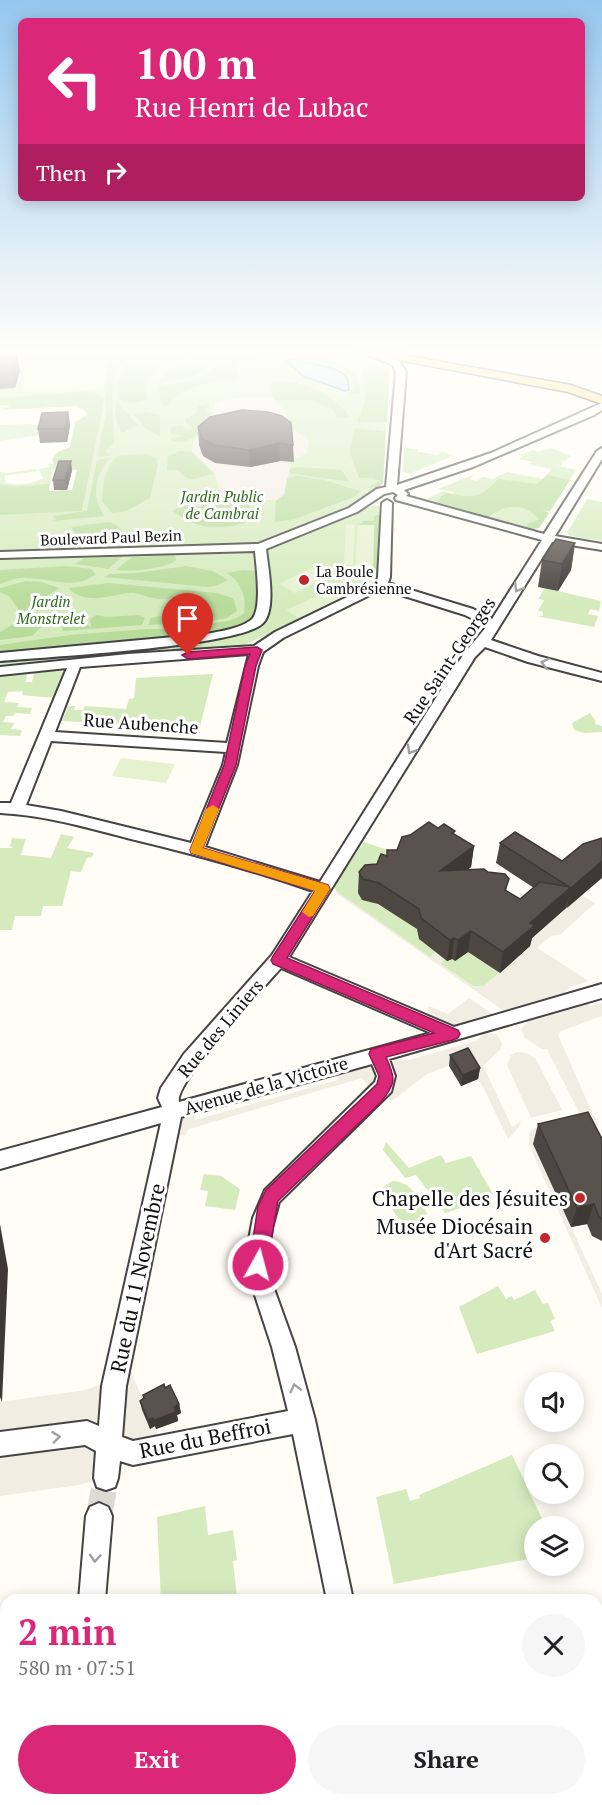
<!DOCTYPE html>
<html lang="en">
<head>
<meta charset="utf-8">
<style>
  :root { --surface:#fff; --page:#f6f6f6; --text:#202124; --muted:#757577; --accent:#db2777 }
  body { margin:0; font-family:"PT Serif",serif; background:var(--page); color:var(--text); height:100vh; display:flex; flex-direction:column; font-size:22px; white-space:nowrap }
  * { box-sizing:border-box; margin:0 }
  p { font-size:20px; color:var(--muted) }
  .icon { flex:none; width:33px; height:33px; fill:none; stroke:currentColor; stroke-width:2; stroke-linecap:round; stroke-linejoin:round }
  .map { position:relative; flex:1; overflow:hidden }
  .side { position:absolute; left:0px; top:1594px; width:603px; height:212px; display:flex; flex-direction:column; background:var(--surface); border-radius:18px 18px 0 0; box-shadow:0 3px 15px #0003 }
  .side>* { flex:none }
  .hud { position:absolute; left:18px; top:18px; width:567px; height:183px; border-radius:9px; box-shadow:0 3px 15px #0003; background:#db2777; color:#fff; overflow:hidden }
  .fabs { position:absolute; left:524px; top:1372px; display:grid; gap:12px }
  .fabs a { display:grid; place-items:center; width:60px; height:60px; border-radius:50%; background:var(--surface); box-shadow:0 3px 15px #0003; font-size:30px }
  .pin { position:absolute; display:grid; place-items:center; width:51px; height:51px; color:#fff; margin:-62px -26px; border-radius:50% 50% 50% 0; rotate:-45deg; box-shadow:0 0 6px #0007 }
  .pin .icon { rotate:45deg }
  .me { position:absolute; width:66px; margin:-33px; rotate:7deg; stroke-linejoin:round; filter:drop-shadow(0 0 4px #0008) }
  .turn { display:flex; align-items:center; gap:21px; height:126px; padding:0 18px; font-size:27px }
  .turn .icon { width:78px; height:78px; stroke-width:2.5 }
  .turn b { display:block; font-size:42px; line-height:51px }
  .then { display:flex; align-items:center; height:57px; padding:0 18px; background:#0003; gap:12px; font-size:22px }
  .round { display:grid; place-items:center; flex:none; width:63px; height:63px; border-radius:32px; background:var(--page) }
  .head { display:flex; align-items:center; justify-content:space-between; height:102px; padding:0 18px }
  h1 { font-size:36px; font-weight:700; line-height:45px; color:var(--accent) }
  .button { display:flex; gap:12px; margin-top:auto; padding:12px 18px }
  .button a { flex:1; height:69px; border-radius:36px; background:var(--accent); color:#fff; font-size:24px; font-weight:700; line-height:69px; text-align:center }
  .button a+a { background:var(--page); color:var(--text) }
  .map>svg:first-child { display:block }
  .green { fill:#d5ebbd }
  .forest { fill:#b9dc9c }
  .pitch { fill:#e6f2cf }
  .plaza { fill:#f1ede2; fill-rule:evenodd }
  .water { fill:#b9e0f7; stroke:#3f96cf; stroke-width:1.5 }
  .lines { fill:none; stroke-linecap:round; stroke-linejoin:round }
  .minor-tunnel { stroke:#dbdad3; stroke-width:26; stroke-dasharray:26 13; stroke-linecap:butt }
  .minor-casing { stroke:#444; stroke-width:4 }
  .major-casing { stroke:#222; stroke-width:3 }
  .minor { fill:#fff; fill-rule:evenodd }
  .major { fill:#f9d66b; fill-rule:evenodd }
  .wall { fill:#4d4742 }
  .shaded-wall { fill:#3f3936 }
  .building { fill:#5a524d; stroke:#3f3936; stroke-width:1.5 }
  .oneway { stroke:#a0a0a0 }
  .route { fill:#db2777; stroke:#8e194d; stroke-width:1.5 }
  .slow { fill:#f59e0b }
  .poi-dot { fill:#c4262e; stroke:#fff; stroke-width:2 }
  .labels { text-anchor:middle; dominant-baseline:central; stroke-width:6; stroke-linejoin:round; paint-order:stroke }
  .far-park-label { font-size:15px; font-style:italic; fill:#2f6b1f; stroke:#fff }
  .far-street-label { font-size:15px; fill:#111; stroke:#fff }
  .far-poi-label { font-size:15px; fill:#111; stroke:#fff; text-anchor:start }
  .street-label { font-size:18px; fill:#111; stroke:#fff }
  .near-poi-label { font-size:21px; fill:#111; stroke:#fff; text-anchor:end }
  .near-street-label { font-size:21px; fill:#111; stroke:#fff }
</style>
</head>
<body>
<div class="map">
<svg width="602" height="1805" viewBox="0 0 602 1805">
  <rect width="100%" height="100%" fill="#fffdf5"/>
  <g class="green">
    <polygon points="106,352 352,352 390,364 383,483 358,501 369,507 375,505 383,507 378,573 365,589 242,646 142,651 0,665 0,512 82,511 105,398 0,400 0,389 16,389 22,369 0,366"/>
    <polygon points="29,424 42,427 40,435 0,441 0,425"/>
    <polygon points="404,448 418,449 418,452 438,455 442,451 453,456 409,474 403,472"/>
    <polygon points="551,448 571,456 565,461 558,460 563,462 561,466 549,464 576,470 539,528 532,529 426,499 444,491 453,494 453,492 438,489 473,475 470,479 477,481 482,477 493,479 507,472 544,479 551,469 528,464 532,462 518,459 523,457 520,455 533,450 538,452"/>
    <path d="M54,463L57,469L53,470L50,484L9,487L0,484V472L6,473L36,469L37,471L4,476L6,483C17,486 34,484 43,478L39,469L49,467L48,464Z"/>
    <polygon points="587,499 602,502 602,541 571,536 567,533"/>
    <polygon points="545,588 601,601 599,611 590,609 588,614 598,616 594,627 536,616 543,616 543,612 538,611 544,600 538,599"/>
    <polygon points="59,670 64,673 54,698 22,695 23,691 8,692 4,702 19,703 17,707 32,708 30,714 15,713 13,716 6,716 3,722 14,723 11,729 22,730 20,736 0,735 0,677 27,674 26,682 32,682 34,673"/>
    <polygon points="213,674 199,731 181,731 182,728 177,728 177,724 168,724 166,727 143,726 144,723 133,722 132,725 62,721 68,706 75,706 74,710 83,710 85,706 126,709 129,699 134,698 136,678"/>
    <polygon points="590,713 595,720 595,724 602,726 602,732 584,733 574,730 572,723"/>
    <polygon points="61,834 74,837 67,848 94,853 92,857 87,858 81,872 71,871 62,906 43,906 41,916 15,916 12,930 0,930 0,848 13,848 10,846 12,838 26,839 21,855 51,858"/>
    <polygon points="364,842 397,853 374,903 414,925 437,951 431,958 336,891 334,885"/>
    <polygon points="461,948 497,971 500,973 484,986 473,986 440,964 445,959 456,960"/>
    <polygon points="386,1142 409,1168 441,1155 446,1163 471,1156 493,1194 481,1198 482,1201 445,1213 416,1175 405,1178 383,1150"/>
    <polygon points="204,1174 221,1176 240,1189 235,1210 205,1206 208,1191 200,1190"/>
    <path d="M392,1181C411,1181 419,1198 427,1213C421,1221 407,1224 398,1218L380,1192L381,1189Z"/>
    <polygon points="498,1286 506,1299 512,1296 514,1300 535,1290 543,1304 548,1303 555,1319 550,1321 555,1331 477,1354 459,1307"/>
    <polygon points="512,1455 546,1527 534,1527 534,1558 394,1584 376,1497 406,1489 410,1501 420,1498 419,1495"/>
    <polygon points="205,1506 208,1535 233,1530 237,1560 233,1561 237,1597 220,1600 161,1600 157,1517"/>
    <polygon points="602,1658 602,1805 575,1805 573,1800 597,1800 597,1661"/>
  </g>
  <g class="forest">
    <path d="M119,352H136C122,360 111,373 113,390L110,391L112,392L114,442L105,451L111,455L100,457L98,455L106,412L105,391L109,390L104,388L108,363Z"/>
    <path d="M143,352H193C176,360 134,372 149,398C140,403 127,404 118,399C116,378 123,362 143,352Z"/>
    <path d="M231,352H254L255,363L247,362L237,365L238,379C215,380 182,386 167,406L162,405L158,387L196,378L211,371L216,365L205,356Z"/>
    <path d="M304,355C324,358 364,365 360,394H346L353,391C355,364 316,361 298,356Z"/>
    <path d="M197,358H202L209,364L207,370L189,378L159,383C164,368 183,362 197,358Z"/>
    <path d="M390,364L387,422H357L364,404L366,388L361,371C375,363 377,367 386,372Z"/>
    <path d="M273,381C304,381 331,392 350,417L337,418L333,409L310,400H274L269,388Z"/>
    <path d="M90,391L105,398L82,511L0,515V484C15,489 36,484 50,484L49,491L72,490L77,470L57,469L52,459L58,452L70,447L75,422L87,415L84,410L77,406L0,410L11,406L0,405V398Z"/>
    <path d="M119,404L138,425L122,433C117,428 115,413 115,405Z"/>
    <path d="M207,404L210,405L205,411L211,414C205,430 190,447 171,440V438L185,436L171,434V427L182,425L186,430L192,429V427L186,423L185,419L195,414L198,406Z"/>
    <polygon points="146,412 160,415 160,436 145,428 134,414"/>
    <polygon points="354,428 386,432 383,483 379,487 367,488 380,481 373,478 359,478 358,475 350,453"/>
    <path d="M180,451L192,452L214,474C197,476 191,486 178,470H167L168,456Z"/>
    <path d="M147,454L156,458L158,464L150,498L126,511L112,513L102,501C103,485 104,468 117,456Z"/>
    <path d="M109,458C100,471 92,486 98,503C99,508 103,512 104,516L52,521L57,519L52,516L87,511L97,460Z"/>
    <polygon points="296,467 342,470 349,482 289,473 290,469"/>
    <path d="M547,475L570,480L550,511L541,510L549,513L539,528L532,529L525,525L539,519C525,503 505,503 489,517L437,502L445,493C470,498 480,500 498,479L537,484Z"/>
    <polygon points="298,476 324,480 360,491 354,497 295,519 275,522 276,501 284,495 287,478"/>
    <path d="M234,496L249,500L250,518C242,528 216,528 203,526C192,524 182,517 172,511L190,502L200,507L219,497Z"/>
    <polygon points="382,514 377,575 375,575 370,572 373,570 374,525 358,525 364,521 374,521 374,516"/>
    <path d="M108,522C119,523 125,534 126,544L75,546L77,545V536L71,527Z"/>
    <polygon points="139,530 166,531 168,536 156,544 134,545 131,532"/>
    <path d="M175,555L176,560C166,569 130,572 116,570L132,557Z"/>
    <polygon points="122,557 108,569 75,564 85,558"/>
    <path d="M66,566L91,569L96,574C74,591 51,578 27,578C18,577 9,581 0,584V570Z"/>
    <polygon points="186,566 213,571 228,580 218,585 209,587 104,577 110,574 136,573"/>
    <path d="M243,570L257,571L258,596L253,618L227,630L197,633L196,630C208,619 230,626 244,613C247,598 241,580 226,573Z"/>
    <polygon points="26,581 41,582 59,588 25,611 20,612 10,597 0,592 0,588"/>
    <path d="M109,583L216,593L233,598L237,611L227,618L205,622L196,612L207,605L206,602C186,592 172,602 152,598C144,597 138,592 129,593C108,595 87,606 68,588Z"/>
    <polygon points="175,613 188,616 191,623 148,625 151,618"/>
    <path d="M97,615L106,617L139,615L145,618L142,625L63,631L62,629L63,624C73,619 83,621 91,627L90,619Z"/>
    <polygon points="25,617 32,622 41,622 42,626 32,636 0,640 0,632"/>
    <polygon points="147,629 184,629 189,632 183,636 0,653 0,645 70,635"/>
  </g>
  <g class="pitch">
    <polygon points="0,352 108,352 102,389 21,391 29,367 0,368"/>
    <polygon points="346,524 355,525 353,565 344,565"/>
    <polygon points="358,525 374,525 373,570 355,569"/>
    <polygon points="312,568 328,577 295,593 279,584"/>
    <polygon points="346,583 360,590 299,618 286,610"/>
    <polygon points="121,758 175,764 166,783 112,776"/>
  </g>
  <g class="plaza">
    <path d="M243,397H272L285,410L288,427L307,438L309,442L307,453L291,462L284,494L277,500H249L220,491L213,471L192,452L193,443L203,433L217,402ZM199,445L283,459L259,466H231L208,460L200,453Z"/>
    <polygon points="336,891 430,957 435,952 447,957 440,964 473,986 484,986 530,946 526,943 581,895 595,903 561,934 551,936 537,948 589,981 570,987 564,993 504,1011 336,893"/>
    <polygon points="469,998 493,1014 447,1027 430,1019 431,1013 427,1011 429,1006 448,1014"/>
    <polygon points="587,1003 590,1006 602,1003 602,1016 561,1031 558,1035 598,1126 587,1123 581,1116 547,1049 542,1049 525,1038 521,1030 528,1020"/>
    <polygon points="486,1032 497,1035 502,1043 501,1049 483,1066 512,1127 521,1121 519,1127 508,1139 484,1089 466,1059 427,1074 392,1101 389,1099 391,1068 395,1059 409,1060 476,1041"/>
    <polygon points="517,1052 526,1053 536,1059 562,1110 531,1118 507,1065 511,1055"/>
    <polygon points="366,1066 379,1072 373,1091 362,1078 189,1129 185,1136 177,1135 182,1120 190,1116 193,1115 195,1120 338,1080 336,1075"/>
    <polygon points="539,1125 602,1137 602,1147 533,1144 602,1294 602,1308 529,1145 529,1132"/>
    <polygon points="131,1372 146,1407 142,1410 143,1412 150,1429 155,1427 161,1441 115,1447 112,1476 79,1485 0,1496 0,1402 86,1390"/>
  </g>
  <path class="water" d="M294,359C306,364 344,366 348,380C349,383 348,387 349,390L345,391L303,376L286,361Z"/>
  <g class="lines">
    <polyline class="minor-tunnel" points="99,1516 106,1478"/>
    <defs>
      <g id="minor">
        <path d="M378,355L399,361L406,372L397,485L491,453L602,403V410L594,415L473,467L404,490L408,494L406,496L544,534L597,451L602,448V459L555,536L602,544V550L552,542L491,640L538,656L602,673V681L528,662L485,647L475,657L289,957L454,1027L602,984V998L389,1059L395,1076L391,1092L279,1202L272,1228L268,1255L273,1286L295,1347L315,1420L353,1600H327L293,1434L133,1465L120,1461L118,1478L115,1487L106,1490L97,1487L94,1478L96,1451L85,1445L0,1456V1432L87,1421L99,1426L102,1386L161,1123L0,1169V1151L162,1107L158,1098L161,1088L184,1054L272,955L313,891C252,870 190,853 127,838C85,827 44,815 0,813V803H11L67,668L0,675V667L128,654L254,646L275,632L376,583L378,577L382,503L387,500L392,503L390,577L388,583L473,609L492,619L542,540L396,500L395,498L398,495L393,492L384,494L357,512L266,549C268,567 277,611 262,624C236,647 45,657 0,661V653L206,634C221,631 239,629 251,620C263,611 256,565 255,551L0,558V552L258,544L349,508L377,489L386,487L396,372L393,365L378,359ZM382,589L465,615L487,626L463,655L320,882L205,847L237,765L258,666L263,652L283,638ZM249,654L227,743L55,732L80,667ZM51,741L226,752L223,765L191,843L61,811L26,805ZM281,968L431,1033L179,1102C173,1084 264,987 281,968ZM372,1064L377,1076L375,1082L265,1190L253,1218L246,1255L248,1274L272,1347L288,1411L133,1441L122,1437L126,1386L181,1117Z"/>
        <polygon points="99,1503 108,1507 112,1516 105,1600 79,1600 86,1516 90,1507"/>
        <rect x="66" y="1800" width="30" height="5"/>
        <rect x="362" y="1800" width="30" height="5"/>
      </g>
      <polygon id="major" points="356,352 406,352 403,355 571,385 602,396 602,404 568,392 388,358 381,360"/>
    </defs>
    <use href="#minor" class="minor-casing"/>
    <use href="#major" class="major-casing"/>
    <use href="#minor" class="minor"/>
    <use href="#major" class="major"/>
  </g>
  <g class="wall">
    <polygon points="0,353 17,355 20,371 15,388 0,389"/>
    <polygon points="68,412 70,425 67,442 40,443 38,429"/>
    <polygon points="198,427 293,445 294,462 280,461 250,467 215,463 203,456 199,445"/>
    <polygon points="72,470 67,490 54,490 53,480"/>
    <polygon points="575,543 571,570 558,591 538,587 542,560"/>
    <polygon points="438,828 455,831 454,834 474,846 471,867 467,870 488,872 509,879 506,891 520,899 534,888 496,863 500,843 562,861 600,878 532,938 530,946 500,973 468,952 455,961 452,959 447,961 419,939 417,929 378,904 362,900 358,893 359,872 377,864 387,856"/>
    <polygon points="450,1055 480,1068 478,1079 461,1086 449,1066"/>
    <polygon points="538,1124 602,1139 602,1241 592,1236 587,1224 571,1227 533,1144"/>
    <polygon points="165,1388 179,1404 181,1413 177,1415 178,1421 156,1429 155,1426 150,1429 142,1410 140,1401 144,1399 143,1395"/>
  </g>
  <g class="shaded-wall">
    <polygon points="17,355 20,371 15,388 12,372"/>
    <polygon points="68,412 70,425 67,442 65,429"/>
    <polygon points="279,443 280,461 250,467 249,450"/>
    <polygon points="71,461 72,470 67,490 65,480"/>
    <polygon points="575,543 571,570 558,591 562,564"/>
    <polygon points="474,846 471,867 438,891 440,871"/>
    <polygon points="602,861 602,878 567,908 571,888"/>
    <polygon points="571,887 566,908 532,938 530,946 500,973 503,952 530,923"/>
    <polygon points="471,931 468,952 455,961 458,940"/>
    <polygon points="454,938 452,959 447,961 450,940"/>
    <polygon points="480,1068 478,1079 461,1086 463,1075"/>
    <polygon points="594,1204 587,1224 571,1227 577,1208"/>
    <polygon points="0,1224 8,1269 2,1402 0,1397"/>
    <polygon points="179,1404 181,1413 177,1415 178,1421 156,1429 154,1420"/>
    <polygon points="153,1418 155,1426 150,1429 148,1420"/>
  </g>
  <g class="building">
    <polygon points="0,353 17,355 12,372 0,372"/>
    <polygon points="242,410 268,412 282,416 291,423 293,445 279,443 249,450 214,445 202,439 198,427 210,417"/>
    <polygon points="68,412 65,429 38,429 42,413"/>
    <polygon points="59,461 71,461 65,480 53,480"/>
    <polygon points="556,539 575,543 562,564 542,560"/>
    <polygon points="429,822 438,828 444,824 455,831 452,833 474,846 440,871 484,869 488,872 505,874 509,879 505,890 520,899 540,882 571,887 530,923 535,925 503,952 471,931 458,940 454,938 450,940 421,918 419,909 379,883 363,879 359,872 365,865 377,864 381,854 387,856 387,850 397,850 402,837 410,835"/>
    <polygon points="515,832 562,861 583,844 602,838 602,861 571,888 500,843"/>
    <polygon points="468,1048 480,1068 463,1075 450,1055"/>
    <polygon points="588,1112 602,1139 602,1219 599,1217 594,1204 577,1208 538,1124"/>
    <polygon points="0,1242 1,1250 0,1277"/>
    <polygon points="164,1384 165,1388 170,1385 179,1404 174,1407 176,1412 154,1420 153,1418 148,1420 140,1401 144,1398 143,1395"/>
  </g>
  <defs><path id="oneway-chevron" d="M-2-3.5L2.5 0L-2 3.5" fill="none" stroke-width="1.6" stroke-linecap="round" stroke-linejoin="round" transform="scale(1.5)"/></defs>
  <g class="oneway">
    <use href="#oneway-chevron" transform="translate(518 588) rotate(123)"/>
    <use href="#oneway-chevron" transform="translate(545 663) rotate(-166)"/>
    <use href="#oneway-chevron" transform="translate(411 750) rotate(121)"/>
    <use href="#oneway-chevron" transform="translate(295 1388) rotate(-104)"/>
    <use href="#oneway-chevron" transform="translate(56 1437) rotate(-7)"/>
    <use href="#oneway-chevron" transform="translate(95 1558) rotate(94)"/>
  </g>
  <linearGradient id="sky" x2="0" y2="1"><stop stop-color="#95c6ee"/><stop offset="0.58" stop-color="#fffefa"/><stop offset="1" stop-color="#fffefa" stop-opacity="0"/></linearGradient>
  <rect width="602" height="605" fill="url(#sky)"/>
  <path class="route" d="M257,647L262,650L256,666L236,765L203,848L328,885L330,889L287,958L458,1030L460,1034L458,1038L453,1040L386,1057C396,1079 396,1083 381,1102L278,1201L267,1265L264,1271L258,1273L251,1271L249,1265L258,1206L266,1190L377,1084L379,1076L369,1054L371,1049L434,1033L273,964L271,960L273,956L315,891L191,853L190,850L224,765L245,666L250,654L188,659L182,655L188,652Z"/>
  <polygon class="slow" points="213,805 219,809 203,848 328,885 330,889 313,916 309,917 302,912 315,891 191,853 190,850 206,809"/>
  <g class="poi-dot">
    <circle cx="304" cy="580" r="6"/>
    <circle cx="580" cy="1198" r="6"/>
    <circle cx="545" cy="1238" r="6"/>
  </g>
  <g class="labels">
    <g class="far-park-label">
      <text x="222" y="496">Jardin Public<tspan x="222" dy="17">de Cambrai</tspan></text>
      <text x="51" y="601">Jardin<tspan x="51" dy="17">Monstrelet</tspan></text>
    </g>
    <g class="far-street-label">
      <text transform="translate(111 537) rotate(-2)">Boulevard Paul Bezin</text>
    </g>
    <g class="far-poi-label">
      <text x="316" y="571">La Boule<tspan x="316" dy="17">Cambrésienne</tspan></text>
    </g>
    <g class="street-label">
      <text transform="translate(449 660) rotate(-56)">Rue Saint-Georges</text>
      <text transform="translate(141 723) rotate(4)">Rue Aubenche</text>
      <text transform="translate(220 1028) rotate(-50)">Rue des Liniers</text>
      <text transform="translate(266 1085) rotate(-16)">Avenue de la Victoire</text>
    </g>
    <g class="near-poi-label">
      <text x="568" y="1198">Chapelle des Jésuites</text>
      <text x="533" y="1226">Musée Diocésain<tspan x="533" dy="24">d'Art Sacré</tspan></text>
    </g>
    <g class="near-street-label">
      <text transform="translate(137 1278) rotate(-78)">Rue du 11 Novembre</text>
      <text transform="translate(205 1438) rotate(-11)">Rue du Beffroi</text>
    </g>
  </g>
</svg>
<div class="fabs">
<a><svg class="icon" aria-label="sound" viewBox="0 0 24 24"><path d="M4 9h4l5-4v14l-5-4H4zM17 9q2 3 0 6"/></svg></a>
<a><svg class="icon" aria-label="search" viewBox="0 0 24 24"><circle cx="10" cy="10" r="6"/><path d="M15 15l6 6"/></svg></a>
<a><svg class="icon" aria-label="layers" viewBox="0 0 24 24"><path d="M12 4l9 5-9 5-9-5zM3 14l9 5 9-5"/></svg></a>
</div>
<div class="pin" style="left:188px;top:655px;background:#d93025"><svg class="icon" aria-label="arrive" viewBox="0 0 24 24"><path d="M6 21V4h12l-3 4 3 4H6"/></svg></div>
<svg class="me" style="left:258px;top:1265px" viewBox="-20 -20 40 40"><circle r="17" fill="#db2777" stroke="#fff" stroke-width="3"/><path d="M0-11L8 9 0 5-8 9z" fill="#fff"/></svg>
<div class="hud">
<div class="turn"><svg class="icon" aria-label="left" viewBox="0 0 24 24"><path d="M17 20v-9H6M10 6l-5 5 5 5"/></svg><div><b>100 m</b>Rue Henri de Lubac</div></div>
<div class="then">Then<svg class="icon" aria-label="right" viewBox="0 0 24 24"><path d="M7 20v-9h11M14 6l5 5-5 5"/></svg></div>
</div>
<section class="side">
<div class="head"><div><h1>2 min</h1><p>580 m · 07:51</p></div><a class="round"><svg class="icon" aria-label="close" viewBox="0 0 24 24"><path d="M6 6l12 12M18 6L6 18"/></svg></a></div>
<div class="button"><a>Exit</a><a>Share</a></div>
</section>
</div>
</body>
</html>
